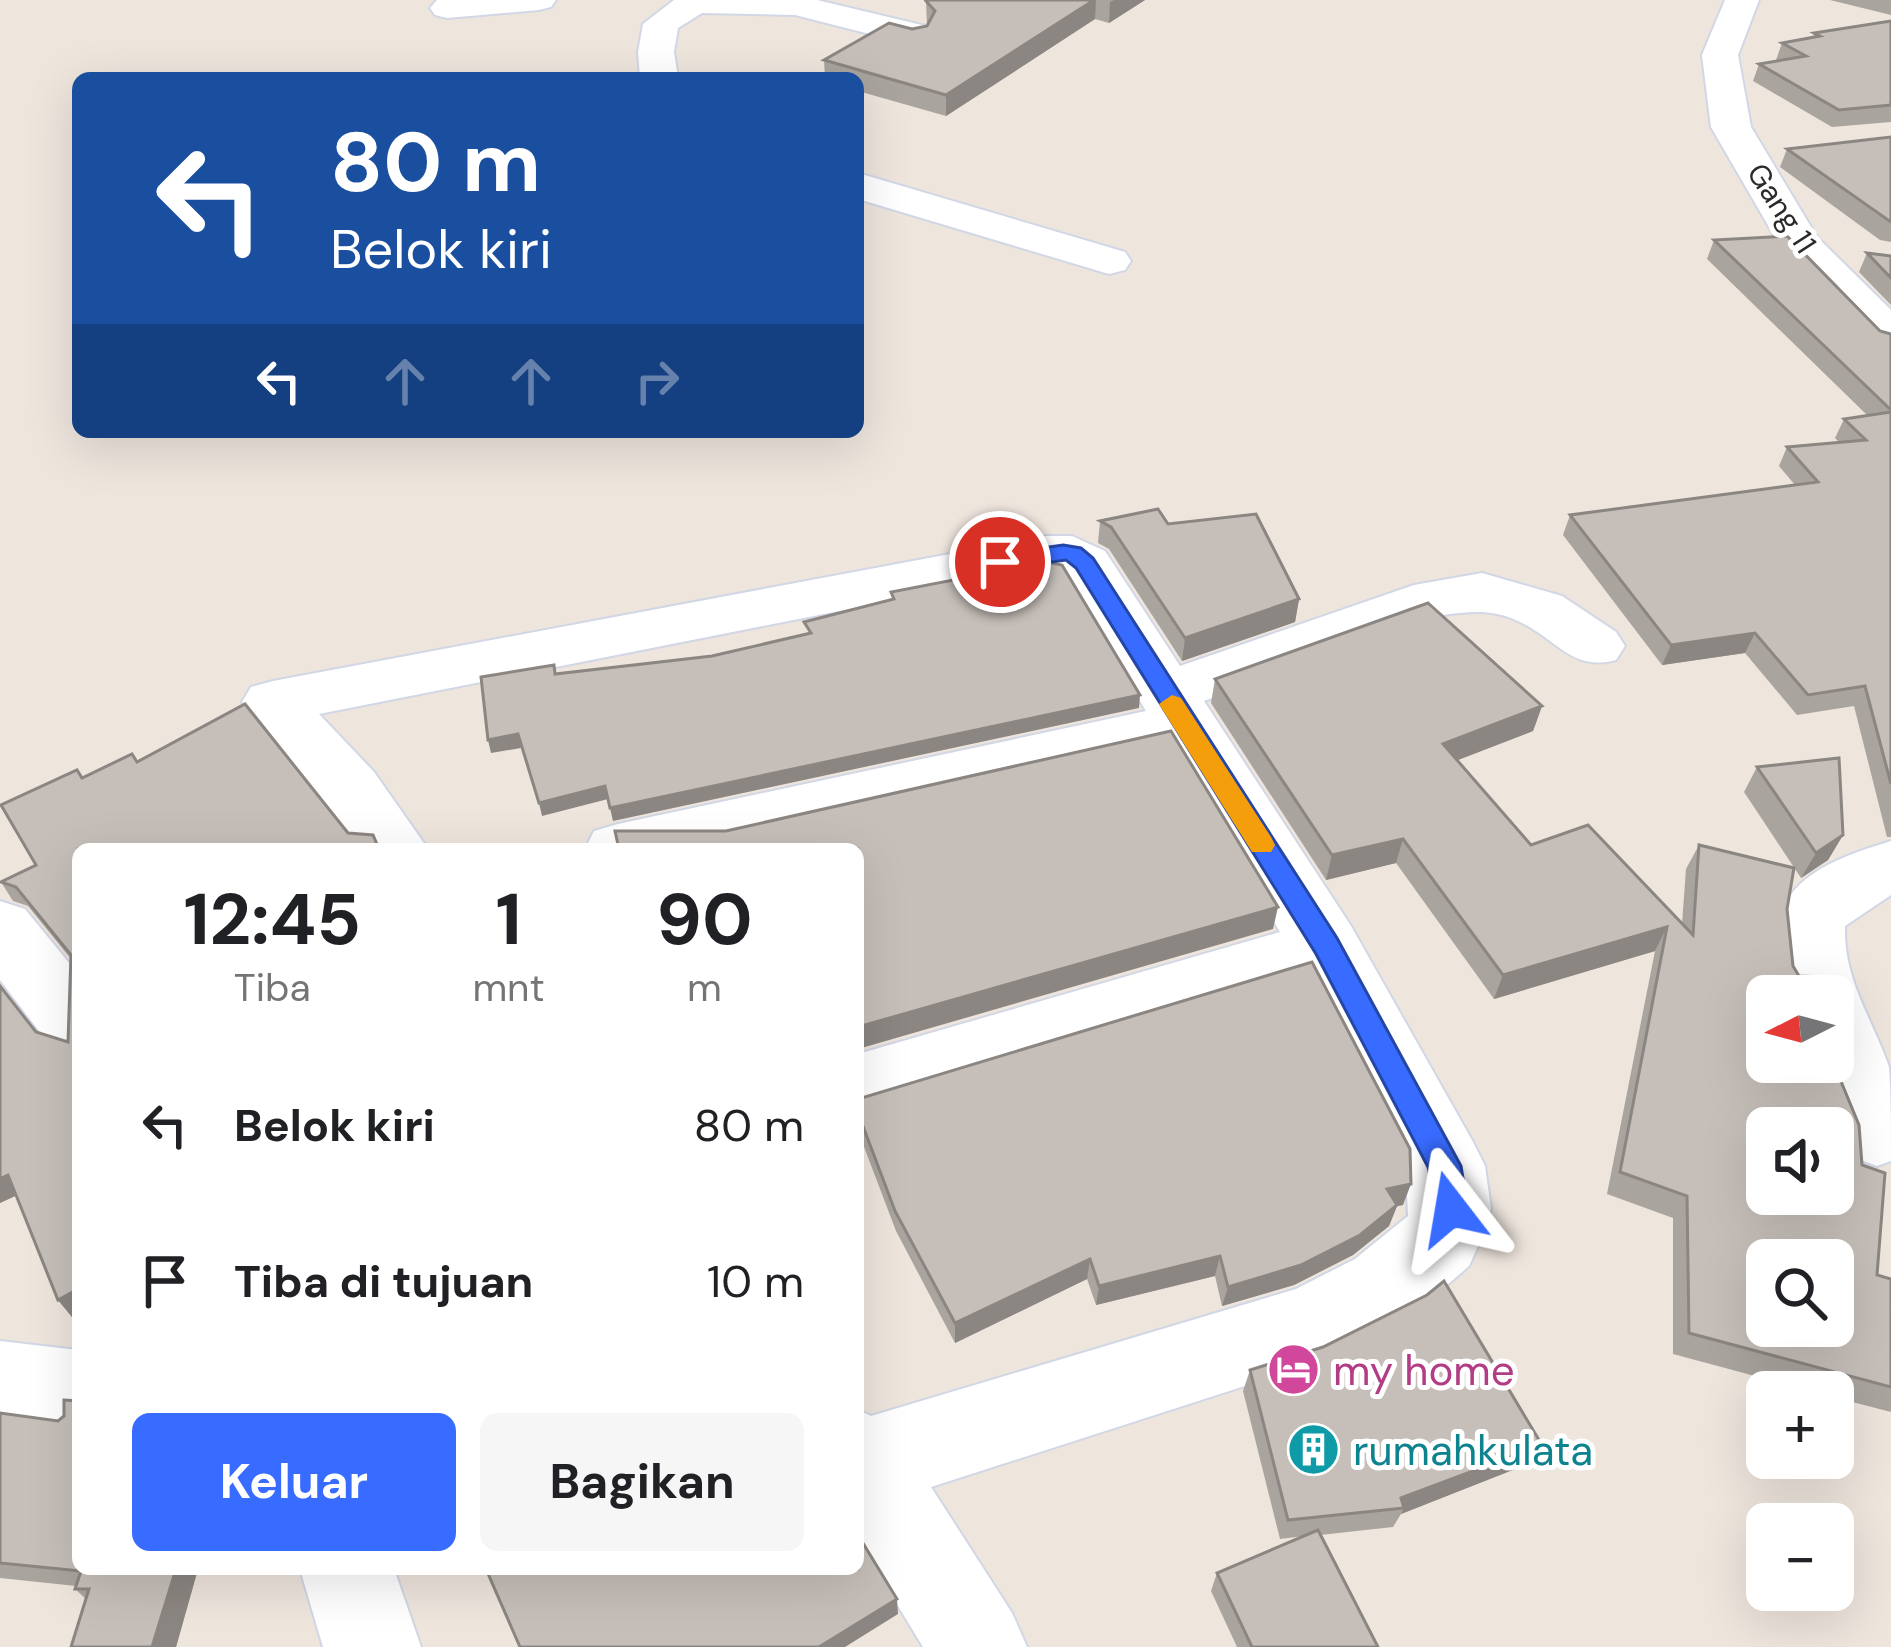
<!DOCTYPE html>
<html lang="id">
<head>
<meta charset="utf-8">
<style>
  :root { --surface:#fff; --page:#f6f6f6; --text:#202124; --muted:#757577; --accent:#386bff }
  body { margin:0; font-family:"DM Sans",sans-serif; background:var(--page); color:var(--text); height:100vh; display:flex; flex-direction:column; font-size:45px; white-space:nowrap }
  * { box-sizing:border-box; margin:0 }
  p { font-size:39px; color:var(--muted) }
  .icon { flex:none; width:66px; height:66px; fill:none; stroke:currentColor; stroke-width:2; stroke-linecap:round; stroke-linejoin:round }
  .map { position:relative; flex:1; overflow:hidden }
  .drawer { position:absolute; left:72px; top:843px; width:792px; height:732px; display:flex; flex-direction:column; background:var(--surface); border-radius:18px; box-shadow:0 12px 48px #0002 }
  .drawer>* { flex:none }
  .banner { position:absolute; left:72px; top:72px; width:792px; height:366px; border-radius:18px; box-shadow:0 12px 48px #0002; background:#1a4fa0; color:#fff; overflow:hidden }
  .needle { width:78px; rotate:264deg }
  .buttons { position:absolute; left:1746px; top:975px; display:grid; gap:24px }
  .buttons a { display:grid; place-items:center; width:108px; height:108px; border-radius:18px; background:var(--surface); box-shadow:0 12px 48px #0002; font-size:60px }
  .pin { position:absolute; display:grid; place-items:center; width:102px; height:102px; color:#fff; margin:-51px; border:6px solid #fff; border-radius:50%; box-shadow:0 3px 12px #0007 }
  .me { position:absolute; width:132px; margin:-66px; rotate:346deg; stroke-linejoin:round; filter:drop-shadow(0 0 9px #0008) }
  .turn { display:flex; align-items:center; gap:42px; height:252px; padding:0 60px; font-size:54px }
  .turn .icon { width:156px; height:156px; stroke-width:2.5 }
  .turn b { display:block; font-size:84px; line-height:102px }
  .lanes { display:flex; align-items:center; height:114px; padding:0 60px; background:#0003; justify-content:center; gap:60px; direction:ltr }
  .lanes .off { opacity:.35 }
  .eta { display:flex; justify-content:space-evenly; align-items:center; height:204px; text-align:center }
  .eta b { font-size:72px; font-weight:700; line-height:84px }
  .primary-button { display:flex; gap:24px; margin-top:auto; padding:24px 60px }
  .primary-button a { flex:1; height:138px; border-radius:18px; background:var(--accent); color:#fff; font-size:48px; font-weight:700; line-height:138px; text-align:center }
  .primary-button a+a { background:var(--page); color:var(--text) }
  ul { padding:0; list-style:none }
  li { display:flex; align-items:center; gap:36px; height:156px; padding:0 60px }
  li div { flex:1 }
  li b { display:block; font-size:45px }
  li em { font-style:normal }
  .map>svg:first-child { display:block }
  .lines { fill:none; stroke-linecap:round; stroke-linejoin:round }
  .street-casing { stroke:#d2d7e5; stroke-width:4 }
  .street { fill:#fff; fill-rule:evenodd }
  .wall { fill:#aaa49f }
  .shaded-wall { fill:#8b8682 }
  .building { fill:#c6bfb9; stroke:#8b8682; stroke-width:3; fill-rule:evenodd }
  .route { fill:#386bff; stroke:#2446a6; stroke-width:3 }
  .slow { fill:#f59e0b }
  .labels { text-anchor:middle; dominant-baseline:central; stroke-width:10; stroke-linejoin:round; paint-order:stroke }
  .far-street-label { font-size:30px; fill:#2b2b2b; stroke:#fff }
  .near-hotel-label { font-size:42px; fill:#b23c85; stroke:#fff; text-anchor:start }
  .near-culture-label { font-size:42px; fill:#0d838f; stroke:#fff; text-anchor:start }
</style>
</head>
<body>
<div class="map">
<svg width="1891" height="1647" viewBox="0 0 1891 1647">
  <rect width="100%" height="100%" fill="#eee5dd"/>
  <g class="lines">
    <defs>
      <g id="street">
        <polygon points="437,0 556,0 551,7 539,10 447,18 435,15 430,8"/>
        <polygon points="674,0 817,0 926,26 931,34 926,42 913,45 795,15 702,13 678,28 674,52 678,78 640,78 638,52 643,24"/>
        <polygon points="1725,0 1759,0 1738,55 1751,127 1817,237 1891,310 1891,351 1874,347 1784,253 1711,127 1702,55"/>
        <polygon points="858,173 1125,252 1131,261 1125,270 1109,274 858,199"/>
        <path d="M1046,536H1072L1105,551L1180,666L1414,585L1482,573L1562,596L1616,632L1625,646L1616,660C1572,672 1557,639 1520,622C1494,609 1471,611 1443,615L1204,701L1351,926L1473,1142L1485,1166L1491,1209L1481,1240L1469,1266L1415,1313L1313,1364L931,1487L1012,1613L1027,1647H923L858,1540V1410L871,1416L1296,1289L1355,1259L1408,1216L1406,1169L1308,979L858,1118V1054L1280,932L1170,749L728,849H585L594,831L618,824L1146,711L1064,574L1046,570L319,714L374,772L428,849H359L242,702L251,687L273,681Z"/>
        <path d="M1891,841V895L1845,926C1843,979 1872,1018 1889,1067C1891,1093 1891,1132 1891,1161L1877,1166L1850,1156L1812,1062H1833V996H1787C1755,896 1802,868 1891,841Z"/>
        <polygon points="0,901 25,909 78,974 78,1057 52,1048 0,980"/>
        <polygon points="0,1341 78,1350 78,1436 0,1425"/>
        <polygon points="300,1569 394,1569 421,1647 323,1647"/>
      </g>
    </defs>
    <use href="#street" class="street-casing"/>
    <use href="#street" class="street"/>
  </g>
  <g class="wall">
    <polygon points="928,0 1145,0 1109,23 1095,19 946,116 858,91 858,78 825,78 824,60 912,29 927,26 926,1"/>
    <polygon points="1830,0 1891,0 1891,15"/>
    <polygon points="1891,21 1891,122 1832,127 1753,81 1759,64 1778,61 1776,60 1782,43 1813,38 1814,33"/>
    <polygon points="1891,137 1891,242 1880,240 1780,167 1787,149"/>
    <polygon points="1714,240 1880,331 1891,334 1891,837 1887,837 1854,706 1797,715 1745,653 1662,665 1563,535 1570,515 1795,485 1779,466 1787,447 1839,442 1835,438 1844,419 1868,416 1707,259"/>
    <polygon points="1867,253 1891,256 1891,305 1859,272"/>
    <polygon points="1100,521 1168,524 1299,599 1295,622 1182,661 1109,549 1098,543"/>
    <polygon points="1215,679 1542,706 1533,731 1457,760 1531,845 1682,924 1686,869 1699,845 1767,996 1862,1165 1877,1275 1891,1279 1891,1412 1833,1397 1833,1392 1815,1392 1673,1354 1673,1218 1607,1194 1655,951 1494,999 1396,863 1326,880 1211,703"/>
    <polygon points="1757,767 1843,835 1828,860 1801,878 1744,792"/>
    <polygon points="78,849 78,1313 72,1317 58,1300 16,1195 0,1203 0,986 36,1032 68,1042 71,959 28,906 13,901 1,882"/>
    <polygon points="858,1099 1403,1205 1397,1206 1389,1226 1353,1255 1294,1285 1222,1306 1215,1276 1096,1305 1087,1279 955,1343 896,1231 858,1131"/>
    <polygon points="1250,1370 1528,1464 1401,1514 1393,1527 1320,1535 1378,1647 1237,1647 1211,1591 1217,1573 1304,1536 1280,1539 1243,1391"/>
    <polygon points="0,1413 78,1569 198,1569 176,1647 71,1647 86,1599 75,1589 76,1586 0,1578"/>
  </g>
  <g class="shaded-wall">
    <polygon points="1094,0 1096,0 1095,19 946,116 946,95"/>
    <polygon points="1114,0 1145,0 1109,23 1110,2"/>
    <polygon points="1299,599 1295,622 1182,661 1185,638"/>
    <polygon points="1755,633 1745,653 1662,665 1671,645"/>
    <polygon points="1140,695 1139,708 613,821 610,808"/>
    <polygon points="1542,706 1533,731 1435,769 1443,744"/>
    <polygon points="518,734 521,748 491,753 488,740"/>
    <polygon points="605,786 608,799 542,816 539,803"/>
    <polygon points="1843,835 1828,860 1801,878 1816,853"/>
    <polygon points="1403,839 1396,863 1326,880 1332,855"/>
    <polygon points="1278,907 1273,929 858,1049 858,1027"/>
    <polygon points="1667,927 1655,951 1494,999 1503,975"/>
    <polygon points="8,1175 22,1193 0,1203 0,1179"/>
    <polygon points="1411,1184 1403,1205 1397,1206 1389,1226 1353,1255 1294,1285 1222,1306 1228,1287 1387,1189"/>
    <polygon points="1220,1256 1215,1276 1096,1305 1099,1286"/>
    <polygon points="1090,1259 1087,1279 955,1343 955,1323"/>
    <polygon points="78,1289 78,1313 72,1317 58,1300"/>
    <polygon points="1542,1445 1528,1464 1401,1514 1404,1508 1401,1498"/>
    <polygon points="176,1569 198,1569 176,1647 152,1647"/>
    <polygon points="897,1599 898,1614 845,1647 819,1647"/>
  </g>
  <g class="building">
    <polygon points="928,0 1094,0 946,95 824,60 889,23 912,29 927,26 935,11 926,1"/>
    <polygon points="1891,21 1891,105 1839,110 1759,64 1806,56 1782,43 1820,36 1814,33"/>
    <polygon points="1891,137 1891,222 1787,149"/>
    <polygon points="1787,236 1880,331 1891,334 1891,410 1714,240"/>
    <polygon points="1867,253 1891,256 1891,278"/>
    <polygon points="1891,412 1891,784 1865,686 1808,695 1755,633 1671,645 1570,515 1818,482 1787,447 1866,440 1844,419"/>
    <polygon points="1158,509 1168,524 1256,514 1299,599 1185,638 1111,527 1100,521"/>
    <polygon points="1047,562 1062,565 1140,695 610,808 605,786 539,803 518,734 488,740 481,677 554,665 555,674 712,656 811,633 804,622 894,599 891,592"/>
    <path d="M1428,603L1542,706L1443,744L1531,845L1588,825L1693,935L1699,845L1794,868L1787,909L1793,966L1799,976L1822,977L1821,996H1767V1062H1833L1859,1125L1862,1165L1885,1173L1877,1275L1891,1279V1387L1689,1333L1687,1196L1620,1172L1667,927L1503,975L1403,839L1332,855L1215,679ZM1767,1128H1833V1194H1767ZM1767,1260H1833V1326H1767Z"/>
    <polygon points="245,704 348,833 373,835 379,849 78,849 78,1289 58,1300 8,1175 0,1179 0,986 36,1032 68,1042 71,955 16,887 1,882 36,865 1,805 77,770 82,778 132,754 137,762"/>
    <polygon points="1171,731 1278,907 858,1027 858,849 619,849 615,831 726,831"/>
    <polygon points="1839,758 1843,835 1816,853 1757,767"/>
    <polygon points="1312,962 1410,1149 1411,1184 1387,1189 1397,1205 1360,1235 1301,1265 1228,1287 1220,1256 1099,1286 1090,1259 955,1323 895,1211 858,1113 858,1099"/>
    <polygon points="1444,1281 1542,1445 1401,1498 1404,1508 1288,1520 1250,1370 1323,1347 1427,1295"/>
    <polygon points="64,1400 78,1401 78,1569 176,1569 152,1647 71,1647 89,1589 75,1589 81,1571 0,1563 0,1413 58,1421 64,1416"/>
    <polygon points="1318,1530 1378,1647 1252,1647 1217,1573"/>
    <polygon points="858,1535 897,1599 819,1647 520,1647 486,1569 858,1569"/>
  </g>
  <polygon class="route" points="1063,545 1081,548 1093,558 1337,938 1461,1166 1468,1209 1463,1220 1451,1224 1439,1220 1428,1167 1316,954 1076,568 1066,560 1000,569 989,562 1000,554"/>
  <polygon class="slow" points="1172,695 1181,698 1271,837 1275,845 1271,852 1252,852 1159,704"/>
  <defs>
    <symbol id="hotel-disc" viewBox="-11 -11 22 22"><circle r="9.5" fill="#d1479c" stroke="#fff"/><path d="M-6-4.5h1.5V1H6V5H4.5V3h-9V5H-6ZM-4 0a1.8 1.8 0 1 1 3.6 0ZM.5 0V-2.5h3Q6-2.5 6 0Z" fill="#fff"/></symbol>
    <symbol id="building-disc" viewBox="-11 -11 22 22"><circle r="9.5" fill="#0f9aa8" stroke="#fff"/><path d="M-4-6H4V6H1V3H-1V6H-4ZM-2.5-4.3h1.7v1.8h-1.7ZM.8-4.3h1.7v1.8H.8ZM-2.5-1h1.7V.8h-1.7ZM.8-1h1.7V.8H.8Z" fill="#fff"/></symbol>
  </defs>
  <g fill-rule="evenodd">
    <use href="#hotel-disc" x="1264" y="1340" width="59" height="59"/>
    <use href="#building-disc" x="1284" y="1420" width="59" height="59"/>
  </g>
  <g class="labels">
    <g class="far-street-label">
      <text transform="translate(1782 208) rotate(57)">Gang 11</text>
    </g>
    <g class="near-hotel-label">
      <text x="1333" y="1370">my home</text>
    </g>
    <g class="near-culture-label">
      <text x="1353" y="1450">rumahkulata</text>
    </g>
  </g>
</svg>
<div class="buttons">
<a><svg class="needle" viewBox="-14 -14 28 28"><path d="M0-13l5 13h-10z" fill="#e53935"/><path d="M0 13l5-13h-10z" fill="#757577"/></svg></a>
<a><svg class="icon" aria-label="sound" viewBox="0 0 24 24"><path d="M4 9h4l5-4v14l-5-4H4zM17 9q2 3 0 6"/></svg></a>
<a><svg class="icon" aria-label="search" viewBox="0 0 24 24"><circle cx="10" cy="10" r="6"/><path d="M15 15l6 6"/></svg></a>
<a>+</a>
<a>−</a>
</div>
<div class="pin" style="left:1000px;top:562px;background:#d93025"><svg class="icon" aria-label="arrive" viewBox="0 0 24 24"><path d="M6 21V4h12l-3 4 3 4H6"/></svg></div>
<svg class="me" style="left:1451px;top:1209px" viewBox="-20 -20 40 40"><path d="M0-17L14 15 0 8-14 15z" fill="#386bff" stroke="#fff" stroke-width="4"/></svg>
<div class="banner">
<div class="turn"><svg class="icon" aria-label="left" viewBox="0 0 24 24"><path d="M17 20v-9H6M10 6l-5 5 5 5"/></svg><div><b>80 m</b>Belok kiri</div></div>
<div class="lanes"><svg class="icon" aria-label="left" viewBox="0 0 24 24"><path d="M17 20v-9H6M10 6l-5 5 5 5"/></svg><svg class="icon off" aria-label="ahead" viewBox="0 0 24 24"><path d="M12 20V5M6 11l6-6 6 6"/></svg><svg class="icon off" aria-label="ahead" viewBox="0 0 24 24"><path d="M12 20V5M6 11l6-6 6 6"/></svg><svg class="icon off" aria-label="right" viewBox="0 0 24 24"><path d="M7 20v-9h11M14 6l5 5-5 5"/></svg></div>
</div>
<section class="drawer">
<div class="eta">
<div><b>12:45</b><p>Tiba</p></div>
<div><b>1</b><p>mnt</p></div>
<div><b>90</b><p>m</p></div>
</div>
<ul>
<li><svg class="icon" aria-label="left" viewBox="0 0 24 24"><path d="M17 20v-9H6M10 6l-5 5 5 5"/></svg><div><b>Belok kiri</b></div><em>80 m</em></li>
<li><svg class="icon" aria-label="arrive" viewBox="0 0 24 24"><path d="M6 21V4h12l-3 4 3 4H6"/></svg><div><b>Tiba di tujuan</b></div><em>10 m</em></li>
</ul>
<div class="primary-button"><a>Keluar</a><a>Bagikan</a></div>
</section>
</div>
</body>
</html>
